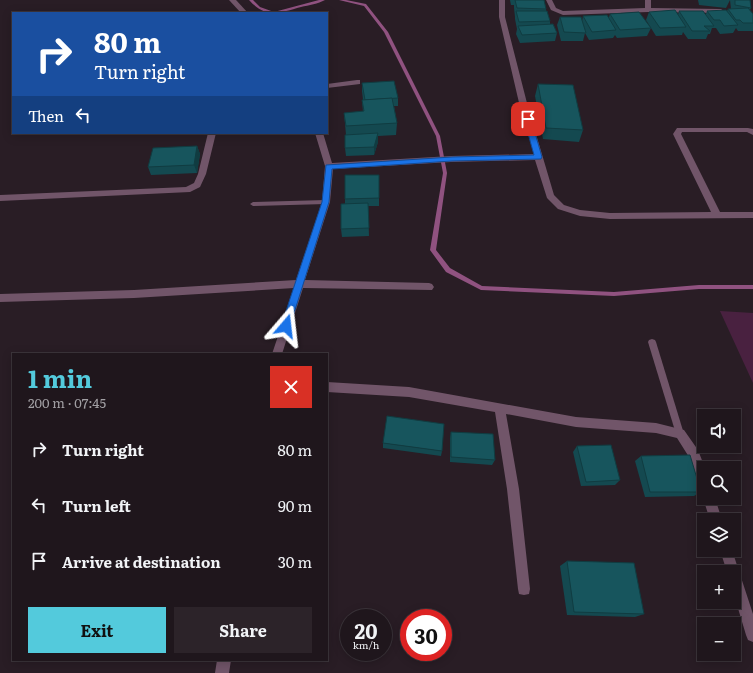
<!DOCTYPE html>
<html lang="en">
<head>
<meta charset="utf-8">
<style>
  :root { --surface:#1f161c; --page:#2c2329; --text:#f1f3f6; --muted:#a19fa3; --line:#3c353b; --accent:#53cadc }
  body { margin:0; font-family:Literata,serif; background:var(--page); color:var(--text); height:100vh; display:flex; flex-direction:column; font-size:15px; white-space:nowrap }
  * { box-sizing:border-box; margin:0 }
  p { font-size:13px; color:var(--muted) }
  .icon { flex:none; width:22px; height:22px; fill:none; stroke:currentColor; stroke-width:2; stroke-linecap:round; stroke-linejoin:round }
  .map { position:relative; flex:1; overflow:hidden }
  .drawer { position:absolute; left:12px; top:353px; width:316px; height:308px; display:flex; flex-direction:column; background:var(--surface); border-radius:0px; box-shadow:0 2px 10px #0003,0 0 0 1px var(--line) }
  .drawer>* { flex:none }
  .banner { position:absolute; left:12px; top:12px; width:316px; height:122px; border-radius:0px; box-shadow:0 2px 10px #0003,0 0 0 1px var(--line); background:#1a4fa0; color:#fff; overflow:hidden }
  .fabs { position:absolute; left:697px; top:409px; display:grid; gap:8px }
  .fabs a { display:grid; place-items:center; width:44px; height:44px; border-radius:0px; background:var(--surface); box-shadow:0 2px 10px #0003,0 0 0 1px var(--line); font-size:20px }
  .speed { position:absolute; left:340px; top:609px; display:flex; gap:8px; font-size:20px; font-weight:700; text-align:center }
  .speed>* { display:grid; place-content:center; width:52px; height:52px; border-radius:50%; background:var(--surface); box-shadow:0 2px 10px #0003,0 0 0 1px var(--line); line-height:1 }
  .speed small { font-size:10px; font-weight:400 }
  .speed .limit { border:6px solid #d22; background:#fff; color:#111 }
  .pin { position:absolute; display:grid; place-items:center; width:34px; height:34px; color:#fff; margin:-17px; border-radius:8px; box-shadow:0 2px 6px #0006 }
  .me { position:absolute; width:44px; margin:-22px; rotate:17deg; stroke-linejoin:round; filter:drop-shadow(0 0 3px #0008) }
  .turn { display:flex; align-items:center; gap:14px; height:84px; padding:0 16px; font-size:18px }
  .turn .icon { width:52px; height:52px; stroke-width:2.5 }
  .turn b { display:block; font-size:28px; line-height:34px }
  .then { display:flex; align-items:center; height:38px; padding:0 16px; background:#0003; gap:8px; font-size:15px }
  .round { display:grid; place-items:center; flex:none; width:42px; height:42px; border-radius:0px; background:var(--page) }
  .headline { display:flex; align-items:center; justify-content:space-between; height:68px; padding:0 16px }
  h1 { font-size:24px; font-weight:700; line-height:30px; color:var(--accent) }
  .button { display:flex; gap:8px; margin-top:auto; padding:8px 16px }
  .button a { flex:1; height:46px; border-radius:0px; background:var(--accent); color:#111; font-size:16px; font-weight:700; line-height:46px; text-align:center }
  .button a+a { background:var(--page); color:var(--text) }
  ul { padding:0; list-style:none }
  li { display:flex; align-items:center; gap:12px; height:56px; padding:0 16px }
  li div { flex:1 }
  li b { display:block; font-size:15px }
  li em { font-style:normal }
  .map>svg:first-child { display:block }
  .green { fill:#492140 }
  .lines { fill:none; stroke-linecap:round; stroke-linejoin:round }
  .stream { fill:#905280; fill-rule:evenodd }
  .lane { fill:#715569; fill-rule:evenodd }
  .street { fill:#715569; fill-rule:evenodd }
  .wall { fill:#144950 }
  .shaded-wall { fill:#103c41 }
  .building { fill:#17555d; stroke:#103c41 }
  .route { fill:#1a73e8; stroke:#114b97 }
</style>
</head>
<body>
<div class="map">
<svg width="753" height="673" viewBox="0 0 753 673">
  <rect width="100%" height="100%" fill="#291d25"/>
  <polygon class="green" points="720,311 753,313 753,383"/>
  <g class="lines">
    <g class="stream">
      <path d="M249,0H253L260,7L274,12L319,0H325C318,4 309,5 301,7C279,13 266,19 249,0Z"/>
      <polygon points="339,0 346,0 366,4 388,32 440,136 447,173 436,250 450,268 482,286 614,292 699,285 753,285 753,289 699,289 614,296 481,290 446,272 430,250 443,173 436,136 384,32 364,6"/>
    </g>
    <g class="lane">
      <polygon points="326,200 329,202 326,204 253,206 250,204 253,202"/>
      <polygon points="652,339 655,340 656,342 684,434 683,437 680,438 677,437 676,434 648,342 649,340"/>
    </g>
    <g class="street">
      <polygon points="229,0 236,0 248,13 241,13"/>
      <polygon points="499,0 505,0 505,17 528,107 554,195 564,205 580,210 610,213 711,212 673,134 677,128 748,128 753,129 753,135 747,132 682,132 681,134 720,212 753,212 753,218 610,219 580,216 558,209 547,198 535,160 451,162 333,169 330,202 305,280 429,283 432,284 434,287 432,290 303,288 282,354 272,354 294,288 134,298 0,302 0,294 134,290 296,280 322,202 325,166 315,133 323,133 332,163 451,156 534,154 520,107 499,17"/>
      <polygon points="546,0 552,0 556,8 563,11 645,8 645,0 651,0 651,8 721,9 724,11 721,13 648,12 563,15 551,10"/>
      <polygon points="357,80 360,80 360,84 327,88 327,84"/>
      <polygon points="208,133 216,133 206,174 200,187 190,192 0,201 0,195 186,187 194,183 198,174"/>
      <polygon points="327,382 409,387 576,417 656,423 684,430 698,450 705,468 704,489 700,487 689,457 677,438 656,433 576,427 506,414 519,489 530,589 529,594 524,595 519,594 518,589 507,489 495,412 409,397 327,392"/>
      <polygon points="704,496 704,498 715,498 722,520 710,520 703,498"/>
      <polygon points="720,550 732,550 753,614 753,642 748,640 746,635 734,595 734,572 727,572"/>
      <polygon points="217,660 231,660 229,673 215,673"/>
    </g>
  </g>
  <g class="wall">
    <polygon points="510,0 544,0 546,9 546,11 550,21 550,24 557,33 555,41 520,43 516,34 517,29 515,19 515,17 514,8 514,5 511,5"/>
    <polygon points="698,0 730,0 726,8 699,5"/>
    <polygon points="730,0 750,0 751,8 750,10 753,14 753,31 738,31 736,28 733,33 720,34 716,28 712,28 710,34 708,34 706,39 688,39 683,32 682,35 656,36 646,20 649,12 678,15 679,11 706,14 707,11 727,11 728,9 731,9"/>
    <polygon points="610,14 651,28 647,36 617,38 615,35 613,38 589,40 585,33 583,41 561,41 557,25 560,17 582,21 583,16 609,17"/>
    <polygon points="362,83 398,98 398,106 394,106 397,123 396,135 378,136 378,142 374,155 346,156 345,148 346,135 344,113 363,112 362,100 363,100 362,91"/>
    <polygon points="538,84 583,130 579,142 543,139 535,96"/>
    <polygon points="197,146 200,154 197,173 151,175 148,167"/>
    <polygon points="379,198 379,206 368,206 369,236 342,237 341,229 345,204 345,199"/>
    <polygon points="451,432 495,460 492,465 450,462 450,438"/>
    <polygon points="383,443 442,451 441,456 383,448"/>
    <polygon points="577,446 620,480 615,485 581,486 573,452"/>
    <polygon points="641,456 701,492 694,496 645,497 635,461"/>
    <polygon points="567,561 644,614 635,617 567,615 560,566"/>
  </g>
  <g class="shaded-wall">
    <polygon points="378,133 378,142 374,155 374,147"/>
    <polygon points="197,146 200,154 197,173 194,165"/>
  </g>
  <g class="building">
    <polygon points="515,0 544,0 546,9 517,8"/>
    <polygon points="735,0 750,0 751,8 735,5"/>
    <polygon points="748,8 753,14 753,23 743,23 740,20 736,20 728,9"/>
    <polygon points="675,10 686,27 660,28 649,12"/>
    <polygon points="726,10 738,25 724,26 720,20 714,20 707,11"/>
    <polygon points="516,11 547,11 550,21 519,22"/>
    <polygon points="679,11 703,11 714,26 704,26 710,31 692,31"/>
    <polygon points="639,12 651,28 620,30 610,14"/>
    <polygon points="607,15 616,30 592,32 583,16"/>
    <polygon points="560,17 581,17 586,33 564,32"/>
    <polygon points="553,24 557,33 522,35 518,26"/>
    <polygon points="394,81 398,98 365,100 362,83"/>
    <polygon points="538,84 573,85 583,130 546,128"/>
    <polygon points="392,98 397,123 346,126 344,113 364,111 362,100"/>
    <polygon points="378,133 374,147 345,148 345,135"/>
    <polygon points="197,146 194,165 148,167 153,148"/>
    <polygon points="345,175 379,175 379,198 345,199"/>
    <polygon points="368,203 369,228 341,229 341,204"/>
    <polygon points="387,416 444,424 442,451 383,443"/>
    <polygon points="451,432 493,434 495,460 451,457"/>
    <polygon points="611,445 620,480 586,482 577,446"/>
    <polygon points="690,455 701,492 650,492 641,456"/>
    <polygon points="567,561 634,563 644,614 574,612"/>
  </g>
  <polygon class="route" points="528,117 531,119 542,157 541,159 452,161 332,169 329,202 290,326 286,330 283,329 281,326 322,202 326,165 452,157 534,155 524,119"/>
</svg>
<div class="fabs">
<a><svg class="icon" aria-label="sound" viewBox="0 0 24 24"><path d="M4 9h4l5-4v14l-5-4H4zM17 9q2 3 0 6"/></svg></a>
<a><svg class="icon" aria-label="search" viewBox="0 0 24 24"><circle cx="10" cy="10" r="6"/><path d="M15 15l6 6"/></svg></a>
<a><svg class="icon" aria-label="layers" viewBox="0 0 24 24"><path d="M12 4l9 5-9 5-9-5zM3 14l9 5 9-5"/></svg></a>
<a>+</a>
<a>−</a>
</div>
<div class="speed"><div>20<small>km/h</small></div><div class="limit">30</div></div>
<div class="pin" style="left:528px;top:119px;background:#d93025"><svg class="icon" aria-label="arrive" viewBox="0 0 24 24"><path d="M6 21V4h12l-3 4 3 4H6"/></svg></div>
<svg class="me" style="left:286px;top:326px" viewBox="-20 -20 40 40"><path d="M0-17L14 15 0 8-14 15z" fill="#1a73e8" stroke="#fff" stroke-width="4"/></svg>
<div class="banner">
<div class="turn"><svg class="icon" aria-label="right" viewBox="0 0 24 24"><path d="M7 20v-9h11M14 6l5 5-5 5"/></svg><div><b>80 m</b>Turn right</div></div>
<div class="then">Then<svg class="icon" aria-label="left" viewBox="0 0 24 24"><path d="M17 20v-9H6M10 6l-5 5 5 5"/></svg></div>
</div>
<section class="drawer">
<div class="headline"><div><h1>1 min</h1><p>200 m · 07:45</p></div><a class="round" style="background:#d93025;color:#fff"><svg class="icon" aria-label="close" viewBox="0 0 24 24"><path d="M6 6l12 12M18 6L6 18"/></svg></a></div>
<ul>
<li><svg class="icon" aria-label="right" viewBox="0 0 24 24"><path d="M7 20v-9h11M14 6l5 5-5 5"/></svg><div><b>Turn right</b></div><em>80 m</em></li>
<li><svg class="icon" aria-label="left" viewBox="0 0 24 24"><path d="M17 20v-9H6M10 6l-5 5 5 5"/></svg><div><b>Turn left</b></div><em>90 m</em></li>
<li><svg class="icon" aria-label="arrive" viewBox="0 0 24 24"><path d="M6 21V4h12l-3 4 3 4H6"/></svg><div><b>Arrive at destination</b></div><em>30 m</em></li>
</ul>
<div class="button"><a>Exit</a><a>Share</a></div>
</section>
</div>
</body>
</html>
